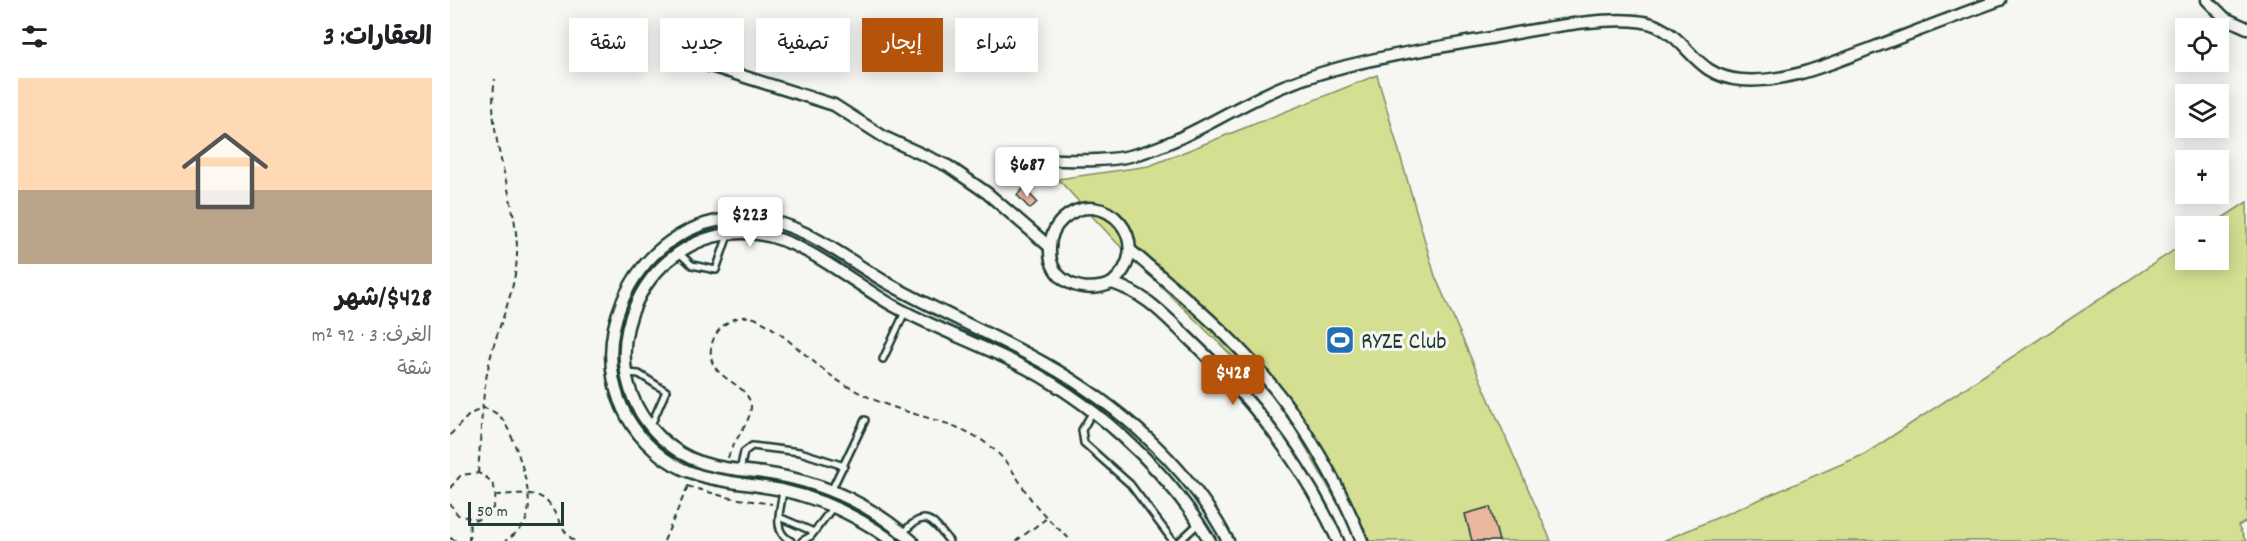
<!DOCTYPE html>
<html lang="ar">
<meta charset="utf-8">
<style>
:root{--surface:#fff;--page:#f2f2f2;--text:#202124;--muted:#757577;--line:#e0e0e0;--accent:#b45309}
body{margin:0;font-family:Dekko,"Playpen Sans Arabic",sans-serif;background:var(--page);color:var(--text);direction:rtl;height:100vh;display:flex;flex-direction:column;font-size:22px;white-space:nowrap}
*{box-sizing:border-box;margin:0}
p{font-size:20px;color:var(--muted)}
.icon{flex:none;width:33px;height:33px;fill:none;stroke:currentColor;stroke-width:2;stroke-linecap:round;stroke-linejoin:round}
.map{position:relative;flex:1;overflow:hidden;direction:ltr}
.panel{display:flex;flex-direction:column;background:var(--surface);width:450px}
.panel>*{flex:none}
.hud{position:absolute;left:18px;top:18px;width:570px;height:54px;direction:rtl;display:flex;gap:12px}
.controls{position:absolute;left:1725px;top:18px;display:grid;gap:12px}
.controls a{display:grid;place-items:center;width:54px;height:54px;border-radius:0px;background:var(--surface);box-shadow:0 3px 15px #0003;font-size:30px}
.scale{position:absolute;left:18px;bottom:15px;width:96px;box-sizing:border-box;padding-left:6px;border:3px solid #1f3d34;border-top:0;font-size:16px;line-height:21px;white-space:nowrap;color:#1f3d34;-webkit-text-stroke:4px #f6f6f2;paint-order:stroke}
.price{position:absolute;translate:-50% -51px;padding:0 14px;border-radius:6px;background:#fff;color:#222;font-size:20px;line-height:39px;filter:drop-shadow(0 2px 3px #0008)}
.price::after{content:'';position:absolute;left:50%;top:36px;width:18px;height:14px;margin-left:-9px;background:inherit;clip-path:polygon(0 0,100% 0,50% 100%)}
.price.selected{background:var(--accent);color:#fff}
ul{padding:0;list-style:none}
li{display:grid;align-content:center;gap:12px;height:318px;padding:0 18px}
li+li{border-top:2px solid var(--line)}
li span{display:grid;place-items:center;height:186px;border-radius:0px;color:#555}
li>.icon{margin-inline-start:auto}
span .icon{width:108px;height:108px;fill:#fffc;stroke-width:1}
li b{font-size:26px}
h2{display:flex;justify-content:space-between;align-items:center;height:72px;padding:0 18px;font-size:26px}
.tag{padding:0 21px;border-radius:0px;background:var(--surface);box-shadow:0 3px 15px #0003;font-size:21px;line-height:54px}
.tag.selected{background:var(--accent);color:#fff}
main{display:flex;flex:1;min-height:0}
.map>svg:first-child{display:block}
</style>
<main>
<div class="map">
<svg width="1797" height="541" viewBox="0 0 1797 541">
<rect width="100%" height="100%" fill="#f6f6f2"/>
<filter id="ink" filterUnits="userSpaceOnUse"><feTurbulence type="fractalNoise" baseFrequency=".0167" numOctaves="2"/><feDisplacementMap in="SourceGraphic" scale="12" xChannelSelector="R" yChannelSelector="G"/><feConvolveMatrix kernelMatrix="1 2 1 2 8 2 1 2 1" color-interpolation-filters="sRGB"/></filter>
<g filter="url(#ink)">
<!-- green -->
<g fill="#d4df92" stroke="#7a8e63" stroke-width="1.5">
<path d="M927,75L985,276L1101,541H909L831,404L666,242L608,179L699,166Z"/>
<path d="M1797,202V521L1788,526L1796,541H1213L1415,454L1735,243L1736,260H1768V226H1760Z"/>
</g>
<!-- building -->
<g fill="#ebb79e" stroke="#1f3d34" stroke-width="1.5">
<path d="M574,188L587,202L580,209L567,195Z"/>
<path d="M1040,507L1049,541H1022L1015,514Z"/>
</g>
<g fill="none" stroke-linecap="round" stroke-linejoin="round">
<!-- service casing -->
<g stroke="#1f3d34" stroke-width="10">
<g id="service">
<path d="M229,253L242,265L266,270L278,235"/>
<path d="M433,359L455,312"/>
<path d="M177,373L189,374L216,391L201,425"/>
<path d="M642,413L632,430L634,443L680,484L723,541"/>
<path d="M290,471L294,452L302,446L350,452L394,466"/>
<path d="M333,491C331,508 321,532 341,541"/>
<path d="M381,491L415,420"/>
<path d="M329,517L364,532"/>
<path d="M453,533C475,508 482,520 499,541"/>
<path d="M352,541L361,536L383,507"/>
<path d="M730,541L748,524"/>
</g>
</g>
<!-- minor casing -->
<g stroke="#1f3d34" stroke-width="15">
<g id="minor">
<path d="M1757,0L1775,18L1797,28"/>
<path d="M251,63L384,105L434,137L498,166L537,193L600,247"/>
<path d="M582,160C614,159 649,163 680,156C734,143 782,107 834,86C894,62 961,52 1024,41C1065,34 1172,9 1207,26C1241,42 1245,76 1291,80C1336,84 1384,62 1425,47C1467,31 1508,15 1550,0"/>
<path d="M680,250C734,296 792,344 834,401C866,444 892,492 912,541"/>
<path d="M662,283C708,244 654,183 613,219C605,226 600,237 600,248C598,282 634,296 662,283C695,294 711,312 735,335C798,394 853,463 888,541"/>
<path d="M442,541C408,516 372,499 331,490C285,480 241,484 204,450C113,369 178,214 299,218C353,220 396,260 441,285C491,313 544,335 594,363C667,404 739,466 778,541"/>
<path d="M462,541C424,507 377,484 326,475C282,467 246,472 210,437C130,359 196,221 308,234C354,240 402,282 442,305C480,326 521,341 560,360C639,398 715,466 760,541"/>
</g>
</g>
<!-- path -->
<g stroke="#1f3d34" stroke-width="2" stroke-dasharray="6 4.5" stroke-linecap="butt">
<path d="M0,435L20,414L34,408C41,410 48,413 53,420C65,438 83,493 78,513C76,526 65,535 55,541"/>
<path d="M278,458C283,439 302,423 301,404C294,379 257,380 261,348C264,329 281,315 300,317C320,319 369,370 392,383C409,393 427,402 446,408C480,420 514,424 542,448C558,461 567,478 578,495C590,512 606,527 622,541"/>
<path d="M28,473C31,437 31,399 39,364C47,326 66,294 67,254C68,195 35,139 45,79"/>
<path d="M237,486L276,497L322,504"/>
<path d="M0,488L11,475L28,473C44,479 49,492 43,508L27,520L8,515L0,504"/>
<path d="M46,495C59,495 74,492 85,495C106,499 107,530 125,541"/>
<path d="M0,538L7,541"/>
<path d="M19,541L20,520"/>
<path d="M214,541L238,486"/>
<path d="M566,541L597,518"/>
</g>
<!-- service -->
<use href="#service" stroke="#f6f6f2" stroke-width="5"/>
<!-- minor -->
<use href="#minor" stroke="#f6f6f2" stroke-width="10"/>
</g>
</g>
<!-- icons -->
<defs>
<g id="stadium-square" transform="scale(1.5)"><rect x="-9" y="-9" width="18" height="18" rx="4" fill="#1f6fb2" stroke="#f6f6f2"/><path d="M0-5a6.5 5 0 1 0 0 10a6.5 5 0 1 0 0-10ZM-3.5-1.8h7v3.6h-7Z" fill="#fff"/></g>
</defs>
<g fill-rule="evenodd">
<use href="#stadium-square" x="890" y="340"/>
</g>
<g text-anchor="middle" stroke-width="6" stroke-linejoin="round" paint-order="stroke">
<!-- poi labels -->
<g font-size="24" fill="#1f3d34" stroke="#f6f6f2" text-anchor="start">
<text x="911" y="348">RYZE Club</text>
</g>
</g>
</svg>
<div class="controls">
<a><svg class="icon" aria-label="locate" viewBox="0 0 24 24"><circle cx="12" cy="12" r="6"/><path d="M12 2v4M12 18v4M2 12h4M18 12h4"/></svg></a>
<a><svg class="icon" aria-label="layers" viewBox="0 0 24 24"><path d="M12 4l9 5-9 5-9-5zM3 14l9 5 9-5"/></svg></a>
<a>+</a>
<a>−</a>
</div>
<div class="scale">50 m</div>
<b class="price" style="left:577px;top:198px">$687</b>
<b class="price" style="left:300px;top:248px">$223</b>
<b class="price selected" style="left:783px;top:406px">$428</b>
<div class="hud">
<a class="tag">شراء</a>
<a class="tag selected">إيجار</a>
<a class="tag">تصفية</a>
<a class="tag">جديد</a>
<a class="tag">شقة</a>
</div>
</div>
<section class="panel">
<h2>العقارات: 3<svg class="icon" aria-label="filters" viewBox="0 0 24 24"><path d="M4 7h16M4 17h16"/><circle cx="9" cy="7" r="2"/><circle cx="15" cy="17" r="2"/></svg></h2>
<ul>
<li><span style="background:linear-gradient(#ffd9b3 60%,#b9a48a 0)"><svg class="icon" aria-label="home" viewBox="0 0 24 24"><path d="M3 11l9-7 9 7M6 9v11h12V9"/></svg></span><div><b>$428/شهر</b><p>الغرف: 3 · 92 m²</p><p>شقة</p></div></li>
</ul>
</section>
</main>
